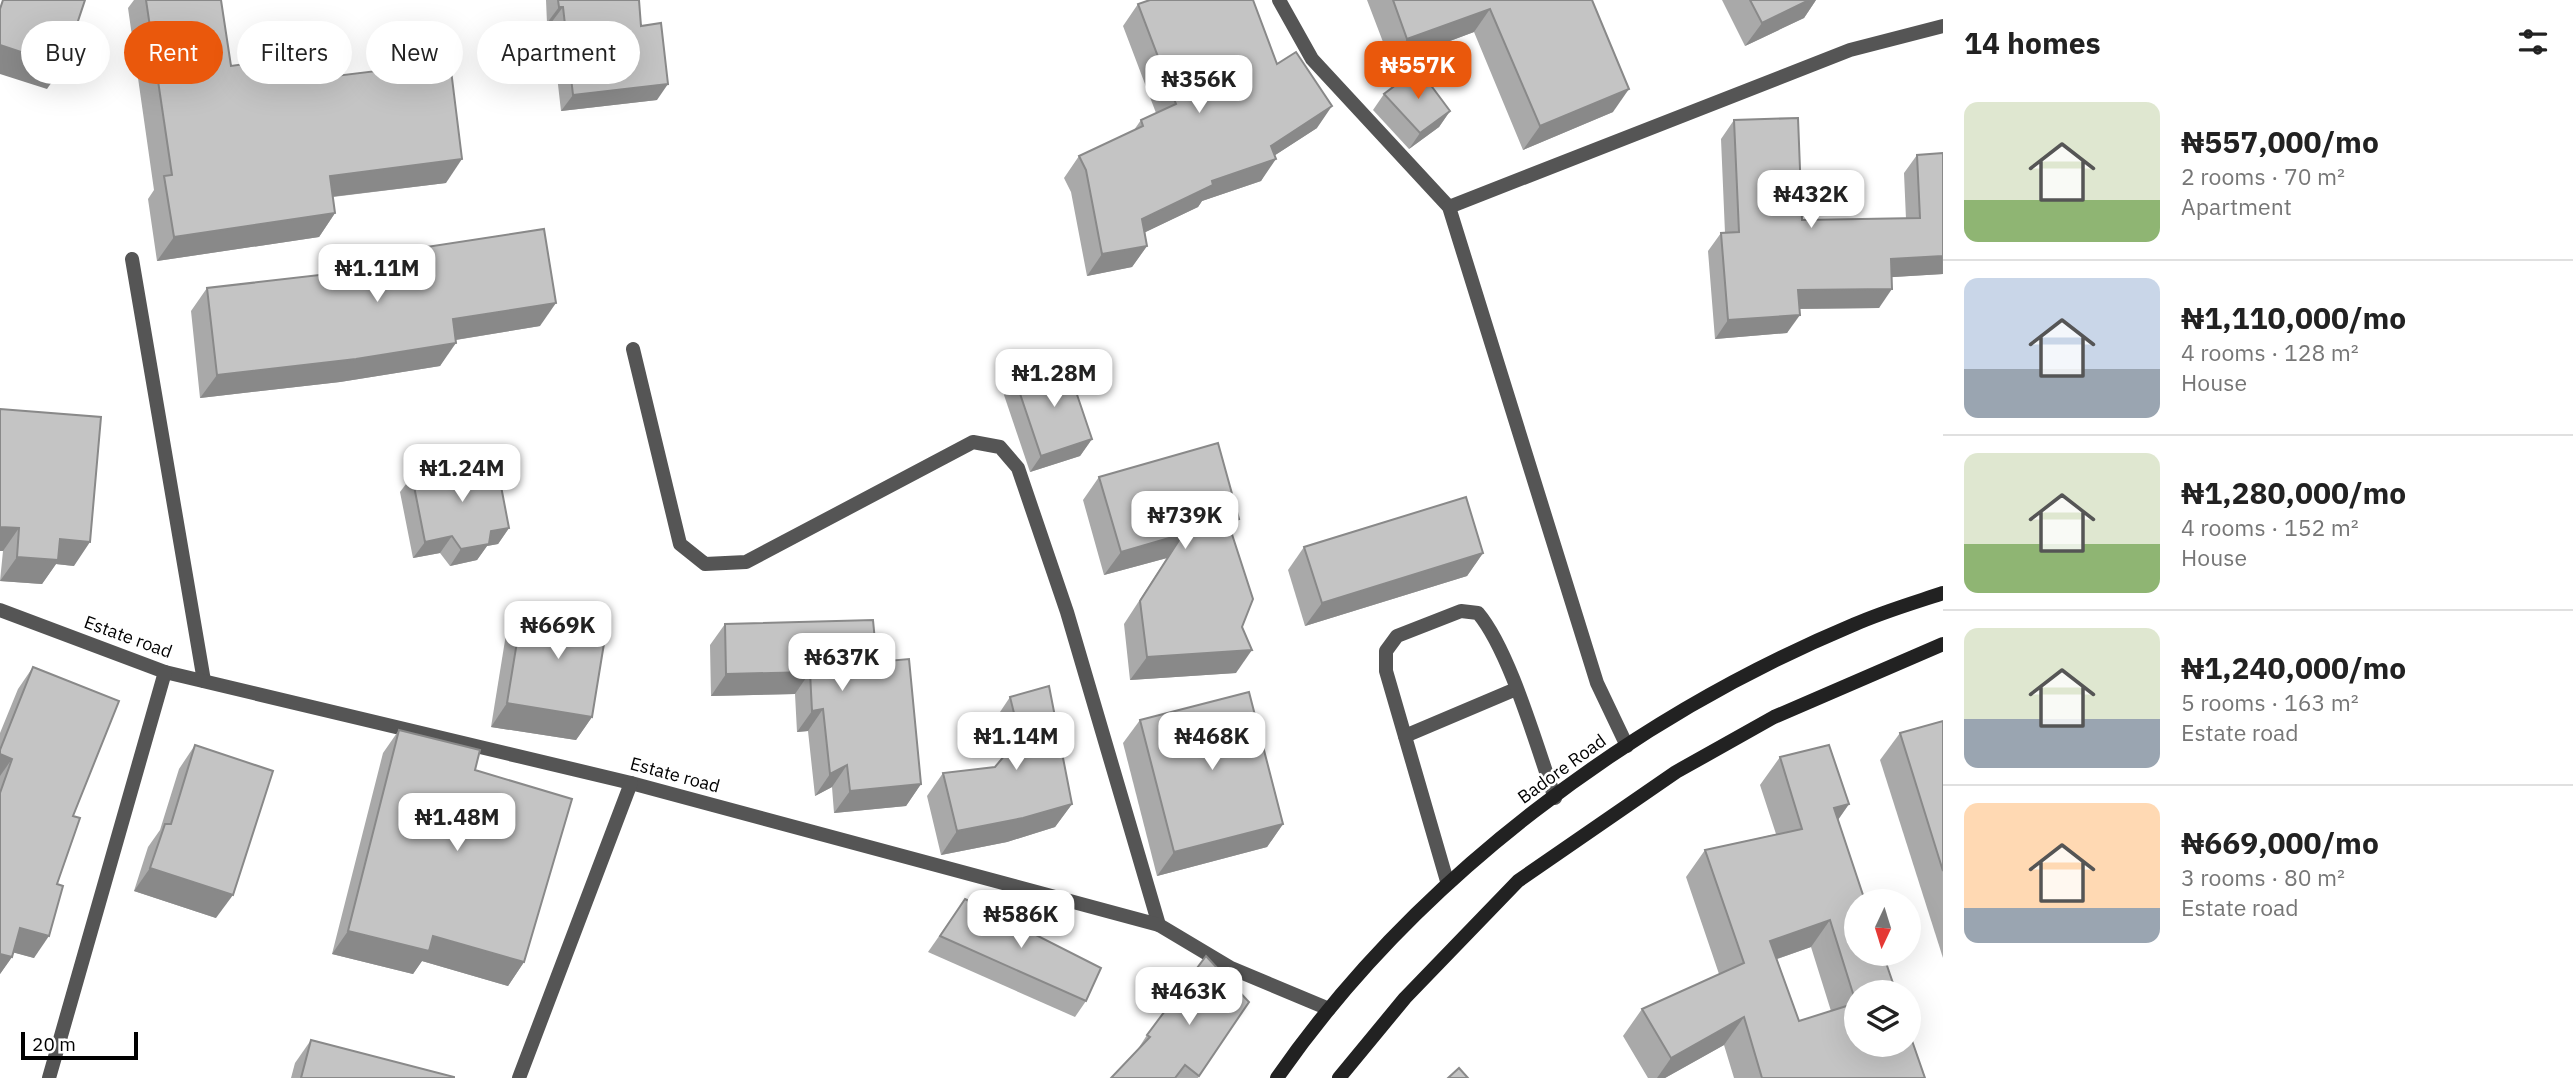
<!DOCTYPE html>
<meta charset="utf-8">
<style>
:root{--surface:#fff;--page:#f2f2f2;--text:#222;--muted:#767676;--line:#e0e0e0;--accent:#ea580c}
body{margin:0;font-family:"IBM Plex Sans",sans-serif;background:var(--page);color:var(--text);height:100vh;display:flex;flex-direction:column;font-size:26px;white-space:nowrap}
*{box-sizing:border-box;margin:0}
p{font-size:23px;color:var(--muted)}
.icon{flex:none;width:38px;height:38px;fill:none;stroke:currentColor;stroke-width:2;stroke-linecap:round;stroke-linejoin:round}
.map{position:relative;flex:1;overflow:hidden}
.drawer{display:flex;flex-direction:column;background:var(--surface);width:630px}
.drawer>*{flex:none}
.hud{position:absolute;left:21px;top:21px;width:665px;height:63px;display:flex;gap:14px}
.needle{width:46px;rotate:184deg}
.fabs{position:absolute;left:1844px;top:889px;display:grid;gap:14px}
.fabs a{display:grid;place-items:center;width:77px;height:77px;border-radius:50%;background:var(--surface);box-shadow:0 7px 28px #0002;font-size:35px}
.scale{position:absolute;left:21px;bottom:18px;width:117px;box-sizing:border-box;padding-left:7px;border:4px solid #000;border-top:0;font-size:19px;line-height:24px;white-space:nowrap;color:#000;-webkit-text-stroke:5px #fff;paint-order:stroke}
.price{position:absolute;translate:-50% -60px;padding:0 16px;border-radius:14px;background:#fff;color:#222;font-size:23px;line-height:46px;filter:drop-shadow(0 2px 4px #0008)}
.price::after{content:'';position:absolute;left:50%;top:42px;width:21px;height:16px;margin-left:-10px;background:inherit;clip-path:polygon(0 0,100% 0,50% 100%)}
.price.on{background:var(--accent);color:#fff}
ul{padding:0;list-style:none}
li{display:flex;align-items:center;gap:21px;height:175px;padding:0 21px}
li+li{border-top:2px solid var(--line)}
li span{display:grid;place-items:center;flex:none;width:196px;height:140px;border-radius:14px;color:#555}
li>.icon{margin-inline-start:auto}
span .icon{width:84px;height:84px;fill:#fffc;stroke-width:1}
li b{font-size:30px}
h2{display:flex;justify-content:space-between;align-items:center;height:84px;padding:0 21px;font-size:30px}
.chip{padding:0 24px;border-radius:32px;background:var(--surface);box-shadow:0 7px 28px #0002;font-size:24px;line-height:63px}
.chip.on{background:var(--accent);color:#fff}
main{display:flex;flex:1;min-height:0}
.map>svg:first-child{display:block}
</style>
<main>
<div class="map">
<svg width="1943" height="1078" viewBox="0 0 1943 1078">
<rect width="100%" height="100%" fill="#fff"/>
<g fill="none" stroke-linecap="round" stroke-linejoin="round">
<!-- lane -->
<g stroke="#555" stroke-width="14">
<path d="M1405,736L1516,689"/>
<path d="M1447,881L1386,671V651L1397,636L1461,611L1478,613C1510,651 1537,748 1555,798"/>
</g>
<!-- street -->
<g stroke="#555" stroke-width="14">
<path d="M1279,0L1312,59L1449,207L1597,683L1627,746"/>
<path d="M1449,207L1850,50L1943,26"/>
<path d="M132,259L204,681"/>
<path d="M633,349L680,544L705,564L746,562L973,442L1000,447L1018,468L1067,612L1159,925"/>
<path d="M0,610L165,672L631,783L1159,925L1231,968L1329,1009"/>
<path d="M49,1078L165,672"/>
<path d="M519,1078L631,783"/>
</g>
<!-- secondary -->
<g stroke="#222" stroke-width="14">
<path d="M1277,1078C1415,879 1631,718 1853,625C1882,612 1913,603 1943,593"/>
<path d="M1339,1078L1405,998L1518,881L1676,772L1774,717L1943,644"/>
</g>
</g>
<!-- wall -->
<g fill="#a9a9a9" fill-rule="evenodd">
<path d="M134,0H221L231,66L336,76L446,183L333,197L335,213L319,237L157,261L148,199L154,190L128,8Z"/>
<path d="M546,0H639L641,26L657,100L561,111L551,23H547Z"/>
<path d="M1367,0H1592L1613,112L1523,150L1474,32L1391,63Z"/>
<path d="M1722,0H1816L1804,18L1745,46Z"/>
<path d="M1138,4L1277,64L1317,128L1275,155L1261,181L1202,201L1198,207L1145,232L1147,246L1132,267L1087,276L1071,192L1064,178L1079,156L1134,130L1141,120L1156,113L1123,26Z"/>
<path d="M1384,94L1450,111L1439,127L1409,149L1373,110Z"/>
<path d="M1734,120L1802,220L1906,219L1904,173L1917,155L1943,153V274L1892,277L1879,308L1799,309L1787,333L1715,339L1708,251L1721,233H1725L1721,139Z"/>
<path d="M387,253L540,326L456,340L440,366L340,382L200,398L191,311L207,288L377,269Z"/>
<path d="M1015,379L1092,439L1080,456L1030,472L1004,395Z"/>
<path d="M0,409L74,566L56,564L42,584L0,581L3,551Z"/>
<path d="M412,476L509,528L498,544L487,546L477,560L450,566L440,553L413,558L400,492Z"/>
<path d="M1099,477L1239,519L1231,530L1242,627L1236,673L1130,680L1124,624L1167,558L1104,575L1083,500Z"/>
<path d="M1304,547L1483,553L1467,576L1305,626L1288,570Z"/>
<path d="M523,605L592,717L576,740L491,727L507,628Z"/>
<path d="M725,624L877,662L921,784L906,806L834,813L832,787L815,796L808,731L797,732L795,694L711,696L710,645Z"/>
<path d="M33,667L73,816L57,884L34,958L13,952L12,957L0,974V733L18,689Z"/>
<path d="M1010,697L1072,804L1055,827L1007,842L941,855L927,796L943,773L995,767L1003,758L994,721Z"/>
<path d="M1140,720L1283,824L1267,847L1157,876L1123,743Z"/>
<path d="M1943,721V958L1880,760L1900,733Z"/>
<path d="M399,730L475,770L524,962L508,986L422,961L413,974L332,954L383,753Z"/>
<path d="M195,745L216,918L134,891L148,847L160,830L179,769Z"/>
<path d="M1780,757L1849,804L1838,820L1925,1078H1734L1724,1045L1665,1078H1648L1623,1036L1642,1009L1719,974L1686,877L1705,850L1776,834L1760,785ZM1811,947L1831,1011L1799,1021L1777,959Z"/>
<path d="M965,899L1086,1001L1075,1017L928,952Z"/>
<path d="M1249,1002L1198,1078H1111L1136,1052L1147,1035Z"/>
<path d="M311,1040L454,1078H291L295,1063Z"/>
</g>
<!-- shaded-wall -->
<g fill="#898989">
<path d="M1809,0H1816L1804,18L1745,46L1762,23Z"/>
<path d="M559,7H563L551,23H547Z"/>
<path d="M1490,9L1474,32L1391,63L1407,39Z"/>
<path d="M0,45L63,66L47,89L0,74Z"/>
<path d="M668,84L657,100L561,111L573,95Z"/>
<path d="M1629,89L1613,112L1523,150L1540,126Z"/>
<path d="M1332,106L1317,128L1260,165L1276,159L1261,181L1202,201L1198,207L1127,241L1142,219L1212,181L1271,146Z"/>
<path d="M1450,111L1439,127L1409,149L1420,133Z"/>
<path d="M462,159L446,183L313,199L330,176Z"/>
<path d="M335,213L319,237L157,261L174,237Z"/>
<path d="M1147,246L1132,267L1087,276L1102,254Z"/>
<path d="M1943,256V274L1878,278L1891,259Z"/>
<path d="M1892,289L1879,308L1785,309L1798,290Z"/>
<path d="M556,303L540,326L436,343L453,319Z"/>
<path d="M1800,315L1787,333L1715,339L1728,320Z"/>
<path d="M456,343L440,366L340,382L200,398L217,375Z"/>
<path d="M1092,439L1080,456L1030,472L1041,456Z"/>
<path d="M1239,519L1223,542L1228,522Z"/>
<path d="M0,527L19,528L3,551H0Z"/>
<path d="M509,528L498,544L487,546L477,560L450,566L461,549L491,531Z"/>
<path d="M1183,534L1167,558L1104,575L1121,552Z"/>
<path d="M452,536L440,553L413,558L425,542Z"/>
<path d="M60,539L90,542L74,566L56,564L42,584L0,581L17,557Z"/>
<path d="M1483,553L1467,576L1305,626L1322,603Z"/>
<path d="M1252,650L1236,673L1130,680L1147,657Z"/>
<path d="M810,672L795,694L711,696L726,674Z"/>
<path d="M507,703L592,717L576,740L491,727Z"/>
<path d="M823,709L808,731L797,732L812,711Z"/>
<path d="M0,754L12,759L0,776Z"/>
<path d="M847,765L832,787L815,796L830,774Z"/>
<path d="M921,784L906,806L834,813L850,791Z"/>
<path d="M1072,804L1055,827L1007,842L941,855L957,831Z"/>
<path d="M1849,804L1830,831L1834,808Z"/>
<path d="M1283,824L1267,847L1157,876L1174,852Z"/>
<path d="M150,868L233,895L216,918L134,891Z"/>
<path d="M1830,920L1811,947L1751,968L1770,941Z"/>
<path d="M20,928L49,936L34,958L4,950Z"/>
<path d="M348,931L433,936L524,962L508,986L422,961L413,974L332,954Z"/>
<path d="M0,954L12,957L0,974Z"/>
<path d="M1744,1017L1724,1045L1665,1078H1657L1671,1058Z"/>
</g>
<!-- building -->
<g fill="#c4c4c4" stroke="#898989" stroke-width="2" fill-rule="evenodd">
<path d="M3,0H85L63,66L0,45V9Z"/>
<path d="M146,0H221L231,66L333,52L336,76L450,62L462,159L330,176L335,213L174,237L164,176L172,175Z"/>
<path d="M558,0H639L641,26L661,23L668,84L573,95L563,7H559Z"/>
<path d="M1150,0H1253L1277,64L1296,52L1332,106L1271,146L1276,159L1212,181L1213,185L1142,219L1147,246L1102,254L1086,170L1079,156L1143,126L1141,120L1176,104L1138,4Z"/>
<path d="M1393,0H1592L1629,89L1540,126L1490,9L1407,39Z"/>
<path d="M1750,0H1809L1762,23Z"/>
<path d="M1418,68L1450,111L1420,133L1384,94Z"/>
<path d="M1798,118L1802,220L1920,218L1917,155L1943,153V256L1891,259L1892,289L1798,290L1800,315L1728,320L1721,233L1739,232L1734,120Z"/>
<path d="M544,229L556,303L453,319L456,343L356,359L217,375L207,288L390,267L387,253Z"/>
<path d="M1066,362L1092,439L1041,456L1015,379Z"/>
<path d="M0,409L101,417L90,542L60,539L58,560L17,557L19,528L0,527Z"/>
<path d="M1218,443L1239,519L1228,522L1253,599L1242,627L1252,650L1147,657L1140,601L1183,534L1121,552L1099,477Z"/>
<path d="M496,460L509,528L491,531L489,544L461,549L452,536L425,542L412,476Z"/>
<path d="M1466,497L1483,553L1322,603L1304,547Z"/>
<path d="M523,605L608,619L592,717L507,703Z"/>
<path d="M873,620L877,662L909,659L921,784L850,791L847,765L830,774L823,709L812,711L810,672L726,674L725,624Z"/>
<path d="M33,667L119,701L73,816L80,818L57,884L63,886L49,936L20,928L12,957L0,954V793L12,759L0,754V750Z"/>
<path d="M1049,686L1072,804L1023,818L957,831L943,773L995,767L1020,737L1010,697Z"/>
<path d="M1249,692L1283,824L1174,852L1140,720Z"/>
<path d="M1943,721V871L1900,733Z"/>
<path d="M399,730L480,750L475,770L572,799L524,962L433,936L429,951L348,931Z"/>
<path d="M195,745L273,771L233,895L150,868L165,824H171Z"/>
<path d="M1829,745L1849,804L1834,808L1865,901H1857V954H1883L1896,992H1857V1045H1909V1032L1925,1078H1762L1744,1017L1671,1058L1642,1009L1744,963L1705,850L1802,829L1780,757ZM1830,920L1856,1003L1799,1021L1770,941Z"/>
<path d="M965,899L1101,968L1086,1001L940,936Z"/>
<path d="M1206,956L1249,1002L1199,1076L1185,1065L1175,1078H1111L1150,1037L1147,1035Z"/>
<path d="M311,1040L454,1077V1078H301Z"/>
<path d="M1459,1068L1468,1078H1448Z"/>
</g>
<g text-anchor="middle" stroke-width="5" stroke-linejoin="round" paint-order="stroke">
<!-- street labels -->
<g font-size="18" fill="#000" stroke="#fff">
<text transform="translate(128 637) rotate(20)" y="6">Estate road</text>
<text transform="translate(1562 769) rotate(-36)" y="6">Badore Road</text>
<text transform="translate(675 775) rotate(15)" y="6">Estate road</text>
</g>
</g>
</svg>
<div class="fabs">
<a><svg class="needle" viewBox="-14 -14 28 28"><path d="M0-13l5 13h-10z" fill="#e53935"/><path d="M0 13l5-13h-10z" fill="#767676"/></svg></a>
<a><svg class="icon" aria-label="layers" viewBox="0 0 24 24"><path d="M12 4l9 5-9 5-9-5zM3 14l9 5 9-5"/></svg></a>
</div>
<div class="scale">20 m</div>
<b class="price on" style="left:1418px;top:101px">₦557K</b>
<b class="price" style="left:1199px;top:115px">₦356K</b>
<b class="price" style="left:1811px;top:230px">₦432K</b>
<b class="price" style="left:377px;top:304px">₦1.11M</b>
<b class="price" style="left:1054px;top:409px">₦1.28M</b>
<b class="price" style="left:462px;top:504px">₦1.24M</b>
<b class="price" style="left:1185px;top:551px">₦739K</b>
<b class="price" style="left:558px;top:661px">₦669K</b>
<b class="price" style="left:842px;top:693px">₦637K</b>
<b class="price" style="left:1016px;top:772px">₦1.14M</b>
<b class="price" style="left:1212px;top:772px">₦468K</b>
<b class="price" style="left:457px;top:853px">₦1.48M</b>
<b class="price" style="left:1021px;top:950px">₦586K</b>
<b class="price" style="left:1189px;top:1027px">₦463K</b>
<div class="hud">
<a class="chip">Buy</a>
<a class="chip on">Rent</a>
<a class="chip">Filters</a>
<a class="chip">New</a>
<a class="chip">Apartment</a>
</div>
</div>
<section class="drawer">
<h2>14 homes<svg class="icon" aria-label="filters" viewBox="0 0 24 24"><path d="M4 7h16M4 17h16"/><circle cx="9" cy="7" r="2"/><circle cx="15" cy="17" r="2"/></svg></h2>
<ul>
<li><span style="background:linear-gradient(#dfe7d0 70%,#8fb573 0)"><svg class="icon" aria-label="home" viewBox="0 0 24 24"><path d="M3 11l9-7 9 7M6 9v11h12V9"/></svg></span><div><b>₦557,000/mo</b><p>2 rooms · 70 m²</p><p>Apartment</p></div></li>
<li><span style="background:linear-gradient(#c9d6e8 65%,#9aa5b1 0)"><svg class="icon" aria-label="home" viewBox="0 0 24 24"><path d="M3 11l9-7 9 7M6 9v11h12V9"/></svg></span><div><b>₦1,110,000/mo</b><p>4 rooms · 128 m²</p><p>House</p></div></li>
<li><span style="background:linear-gradient(#dfe7d0 65%,#8fb573 0)"><svg class="icon" aria-label="home" viewBox="0 0 24 24"><path d="M3 11l9-7 9 7M6 9v11h12V9"/></svg></span><div><b>₦1,280,000/mo</b><p>4 rooms · 152 m²</p><p>House</p></div></li>
<li><span style="background:linear-gradient(#dfe7d0 65%,#9aa5b1 0)"><svg class="icon" aria-label="home" viewBox="0 0 24 24"><path d="M3 11l9-7 9 7M6 9v11h12V9"/></svg></span><div><b>₦1,240,000/mo</b><p>5 rooms · 163 m²</p><p>Estate road</p></div></li>
<li><span style="background:linear-gradient(#ffd9b3 75%,#9aa5b1 0)"><svg class="icon" aria-label="home" viewBox="0 0 24 24"><path d="M3 11l9-7 9 7M6 9v11h12V9"/></svg></span><div><b>₦669,000/mo</b><p>3 rooms · 80 m²</p><p>Estate road</p></div></li>
</ul>
</section>
</main>
